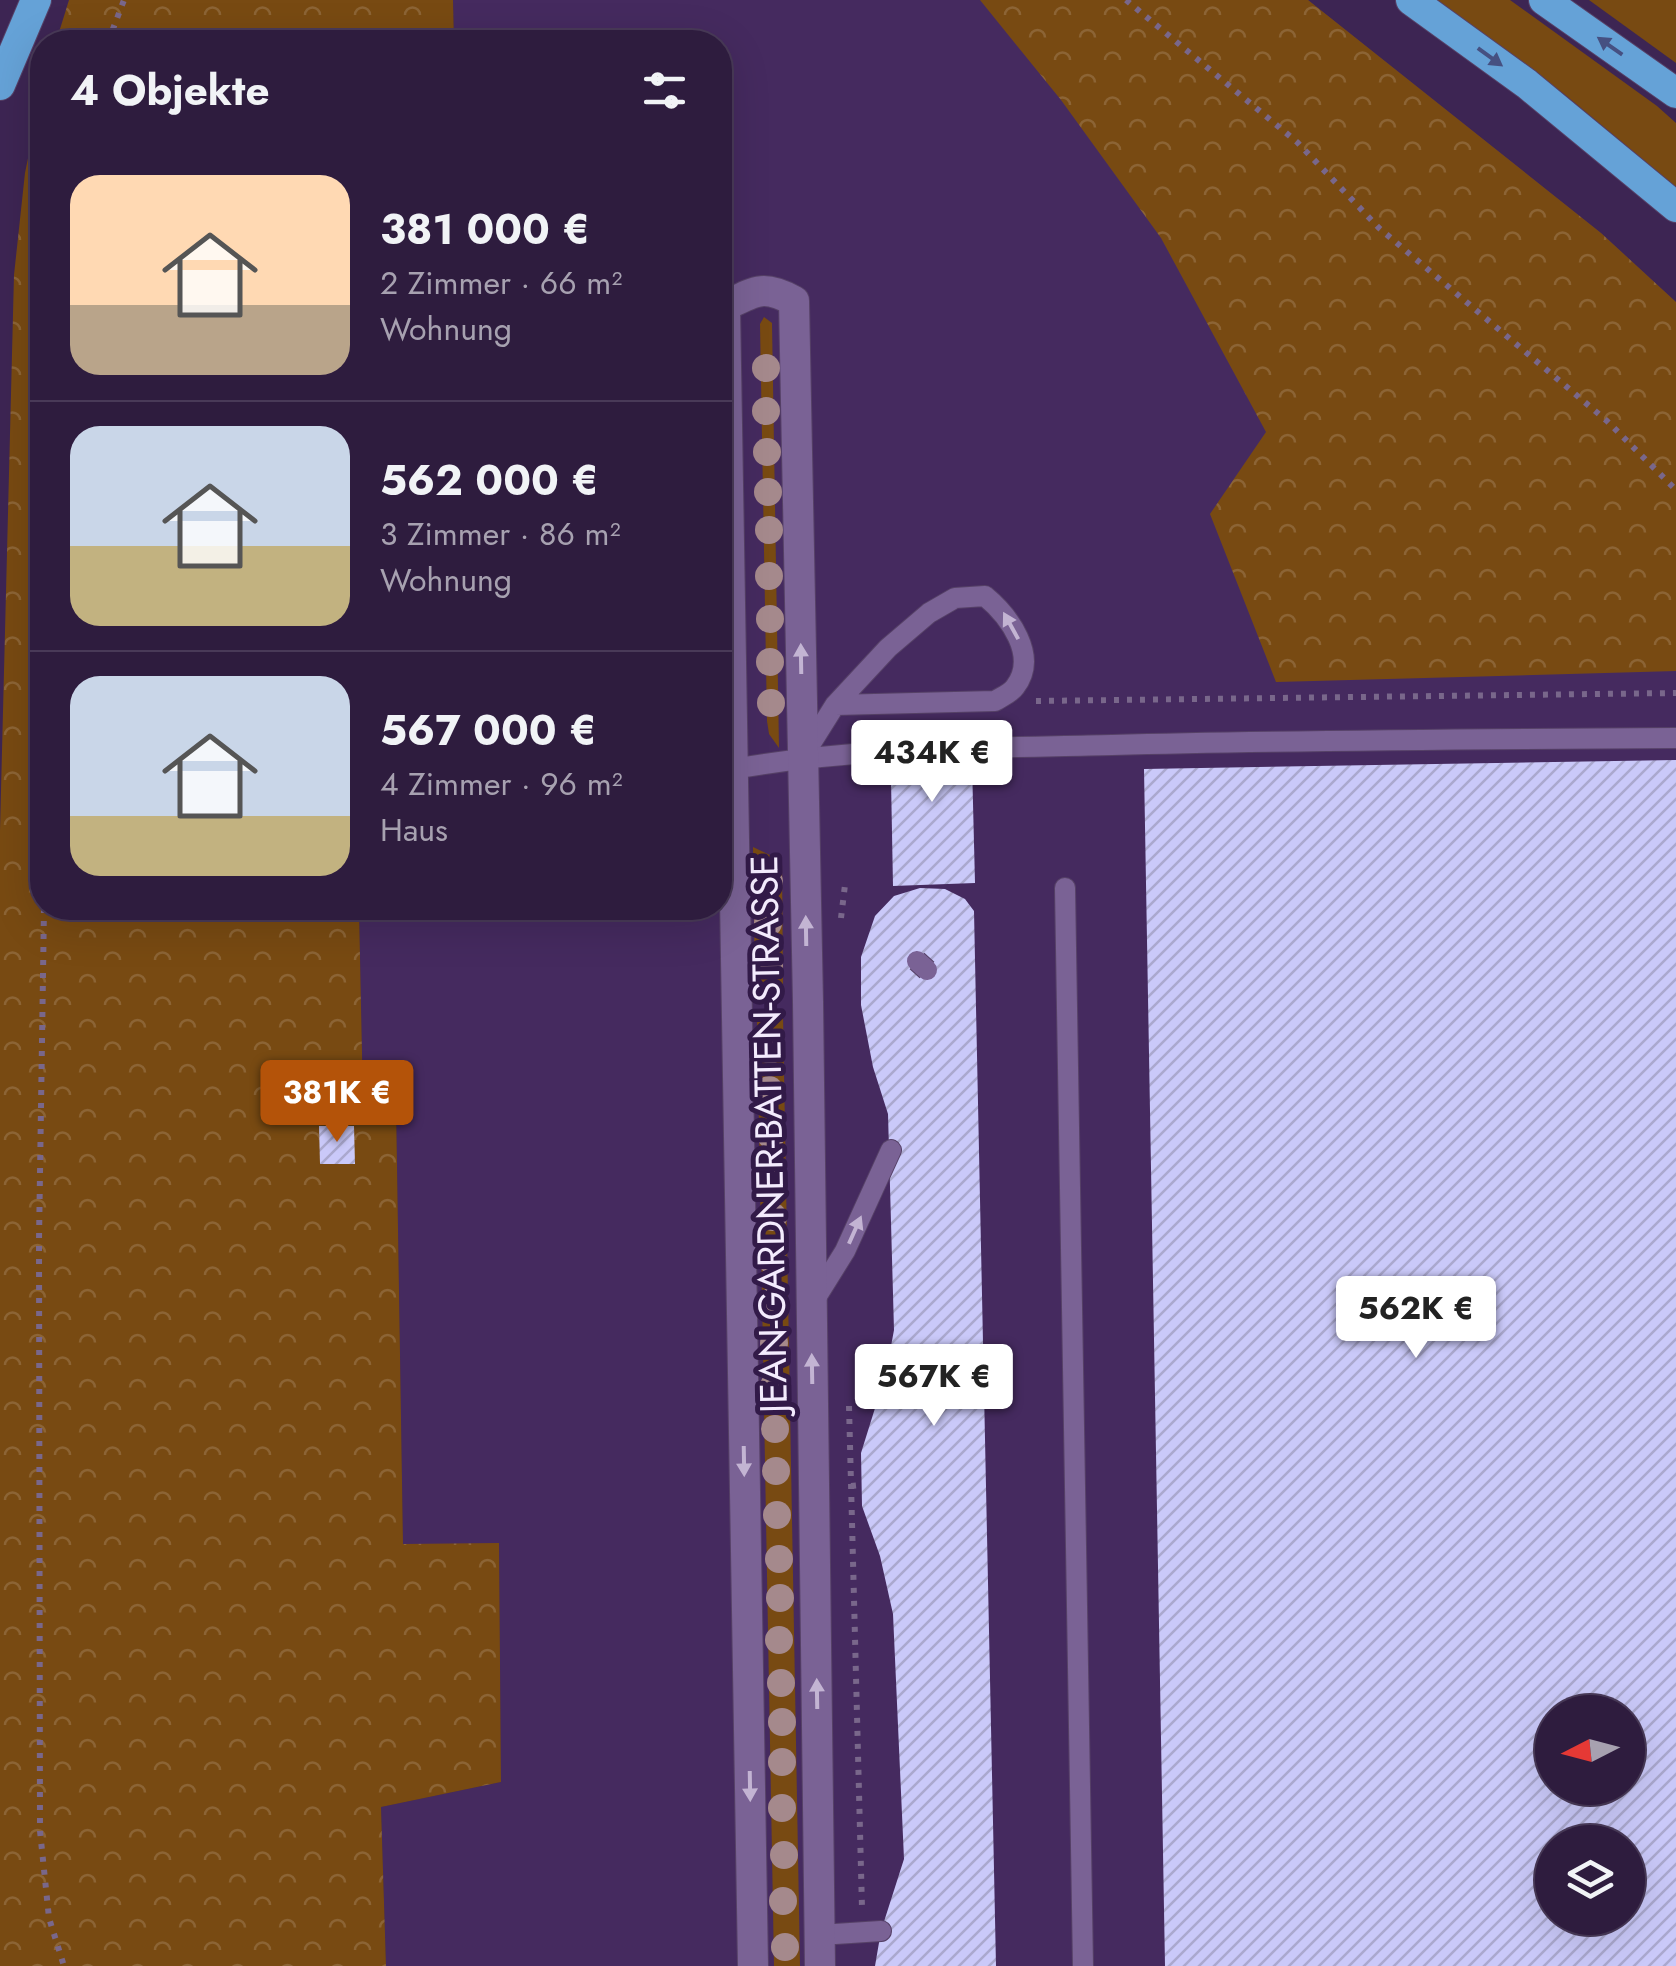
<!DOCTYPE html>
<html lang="de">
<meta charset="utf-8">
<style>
:root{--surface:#2e1c3e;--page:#3a2949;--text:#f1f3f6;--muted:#a7a1b0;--line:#493a58;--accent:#b45309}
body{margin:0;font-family:Jost,sans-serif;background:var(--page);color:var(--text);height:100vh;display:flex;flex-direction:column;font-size:38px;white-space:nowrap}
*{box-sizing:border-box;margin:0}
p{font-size:32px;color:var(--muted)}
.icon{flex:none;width:55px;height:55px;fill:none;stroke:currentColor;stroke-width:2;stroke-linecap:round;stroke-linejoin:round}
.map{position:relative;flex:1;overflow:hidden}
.side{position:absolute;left:30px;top:30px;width:702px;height:890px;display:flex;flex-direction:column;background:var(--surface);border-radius:40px;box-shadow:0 10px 40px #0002,0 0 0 2px var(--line)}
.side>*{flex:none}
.needle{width:65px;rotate:264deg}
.tools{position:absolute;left:1535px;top:1695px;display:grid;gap:20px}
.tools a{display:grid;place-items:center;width:110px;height:110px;border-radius:50%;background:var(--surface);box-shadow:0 10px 40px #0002,0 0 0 2px var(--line);font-size:50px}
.price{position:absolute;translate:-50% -85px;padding:0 22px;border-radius:10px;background:#fff;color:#222;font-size:32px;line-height:65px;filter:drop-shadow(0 2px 5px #0008)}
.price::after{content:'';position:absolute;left:50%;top:60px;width:30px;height:22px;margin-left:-15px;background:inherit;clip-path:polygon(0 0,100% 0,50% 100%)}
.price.on{background:var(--accent);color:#fff}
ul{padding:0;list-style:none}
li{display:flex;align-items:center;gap:30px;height:250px;padding:0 40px}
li+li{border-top:2px solid var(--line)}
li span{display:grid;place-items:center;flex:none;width:280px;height:200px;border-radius:30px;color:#555}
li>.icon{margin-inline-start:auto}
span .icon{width:120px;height:120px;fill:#fffc;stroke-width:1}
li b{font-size:42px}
h2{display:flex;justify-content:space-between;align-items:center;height:120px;padding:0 40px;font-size:42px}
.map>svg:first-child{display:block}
</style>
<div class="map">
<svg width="1676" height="1966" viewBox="0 0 1676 1966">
<defs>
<pattern id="forest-crowns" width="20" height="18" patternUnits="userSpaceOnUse" patternTransform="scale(2.5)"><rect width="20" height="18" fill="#784a12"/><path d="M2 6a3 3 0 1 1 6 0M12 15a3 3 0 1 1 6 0" fill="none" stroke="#8c6435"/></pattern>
<pattern id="building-hatch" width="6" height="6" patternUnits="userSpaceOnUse" patternTransform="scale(2.5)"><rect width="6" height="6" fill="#cac9f9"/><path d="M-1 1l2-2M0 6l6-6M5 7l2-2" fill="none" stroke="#aaa8ce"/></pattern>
</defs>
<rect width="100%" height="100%" fill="#3d2553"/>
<!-- built -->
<path fill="#452a5f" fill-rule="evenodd" d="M453,0H1308L1601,233L1676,302V1966H386L381,1807L501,1782L499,1544H403L396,1103L363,1102L359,908H720V42H454ZM1552,1712H1628V1788H1552ZM1552,1842H1628V1918H1552Z"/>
<!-- green -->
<g fill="#784a12">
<path d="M1436,0H1510L1657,106L1676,123V187L1564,94Z"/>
<path d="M1589,0H1676V63Z"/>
<path d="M764,317L772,323L779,748L769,734L767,721L760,324Z"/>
<path d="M753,847L782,861L783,990H755Z"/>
<path d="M783,1016L800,1966H774L757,1017Z"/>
</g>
<!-- forest -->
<g fill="url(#forest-crowns)">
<path d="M69,0H453L454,42H56Z"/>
<path d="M980,0H1308L1601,233L1676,302V671L1276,682L1210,514L1266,432L1161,238L1061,100Z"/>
<path d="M42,90V908H359L363,1101L396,1102L403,1544L499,1543L501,1782L381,1807L386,1966H0V831L14,275L25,173Z"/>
</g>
<!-- building -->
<g fill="url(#building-hatch)" fill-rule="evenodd">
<path d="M971,724L975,883L893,886L890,726Z"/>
<path d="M1676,760V1966H1165L1144,769ZM1552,1712H1628V1788H1552ZM1552,1842H1628V1918H1552Z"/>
<path d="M920,888L945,889L965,899L974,911L996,1966H875L881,1931L904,1859L893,1614L880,1556L862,1506L861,1453L886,1373L894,1330L888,1114L873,1067L861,1005V957L875,916L894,896Z"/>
<path d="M319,1126H354L355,1164H320Z"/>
</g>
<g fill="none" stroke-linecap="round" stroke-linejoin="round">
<!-- lane casing -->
<g stroke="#564167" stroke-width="22">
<g id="lane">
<path d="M803,756L835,705L888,648L929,613L955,598L985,596C1009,616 1039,656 1015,687C1011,693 1001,697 995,701L835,705"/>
<path d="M733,769C858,747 985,748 1112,745C1300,740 1488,739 1676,738"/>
<path d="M1065,888L1083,1966"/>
<path d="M812,1304L845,1251L891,1150"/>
<path d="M820,1935L881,1931"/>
</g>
</g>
<!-- street casing -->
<g stroke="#564167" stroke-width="32">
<path id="street" d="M753,1966L725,306C755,291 763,284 794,301L808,1002L820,1966"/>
</g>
<!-- highway casing -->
<g stroke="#564167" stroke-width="32">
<g id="highway">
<path d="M1411,0L1527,84L1676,207"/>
<path d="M1544,0L1676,93"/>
<path d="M0,85L36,0"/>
</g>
</g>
<!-- path -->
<g stroke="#79678b" stroke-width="6" stroke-dasharray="5 8" stroke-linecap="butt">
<path d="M1126,0L1297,142L1379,228L1607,421L1676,490"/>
<path d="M108,42L124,0"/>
<path d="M1036,701L1676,693"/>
<path d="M44,908L39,1240L40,1831L49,1918L64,1966"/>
<path d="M841,918L845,885"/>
<path d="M849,1406L862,1908"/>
<path d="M851,1486L861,1485"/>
</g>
<!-- lane -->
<use href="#lane" stroke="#7a6295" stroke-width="20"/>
<!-- street -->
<use href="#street" stroke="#7a6295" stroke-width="30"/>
<!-- highway -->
<use href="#highway" stroke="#65a2d7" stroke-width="30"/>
<!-- lane-bridge casing -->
<g stroke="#564167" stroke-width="22" stroke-linecap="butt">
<path id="lane-bridge" d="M917,961L927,970"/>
</g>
<!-- lane-bridge -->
<use href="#lane-bridge" stroke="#7a6295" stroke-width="20"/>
</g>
<!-- trees -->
<g fill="#a5898c">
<circle cx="766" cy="368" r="14"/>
<circle cx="766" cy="411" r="14"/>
<circle cx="767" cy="452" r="14"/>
<circle cx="768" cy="492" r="14"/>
<circle cx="769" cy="530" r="14"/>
<circle cx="769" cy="576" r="14"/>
<circle cx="770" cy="619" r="14"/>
<circle cx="770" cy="662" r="14"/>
<circle cx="771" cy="703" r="14"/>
<circle cx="769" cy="882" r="14"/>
<circle cx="768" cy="923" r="14"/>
<circle cx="769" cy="965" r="14"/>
<circle cx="770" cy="1050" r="14"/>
<circle cx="769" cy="1090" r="14"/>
<circle cx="771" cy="1135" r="14"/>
<circle cx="771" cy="1174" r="14"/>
<circle cx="773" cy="1217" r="14"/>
<circle cx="772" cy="1260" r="14"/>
<circle cx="773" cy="1301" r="14"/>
<circle cx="774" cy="1343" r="14"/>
<circle cx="774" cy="1386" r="14"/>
<circle cx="775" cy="1429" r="14"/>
<circle cx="776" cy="1471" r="14"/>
<circle cx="777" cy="1515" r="14"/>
<circle cx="779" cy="1559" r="14"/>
<circle cx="780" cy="1598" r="14"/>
<circle cx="779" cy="1640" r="14"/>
<circle cx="781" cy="1683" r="14"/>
<circle cx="782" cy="1722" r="14"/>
<circle cx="782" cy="1762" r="14"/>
<circle cx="782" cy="1808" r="14"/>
<circle cx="784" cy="1855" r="14"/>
<circle cx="783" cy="1901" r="14"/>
<circle cx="785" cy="1947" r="14"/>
</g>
<!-- one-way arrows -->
<defs><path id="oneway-solid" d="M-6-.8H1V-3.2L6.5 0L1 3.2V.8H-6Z" transform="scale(2.5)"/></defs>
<g fill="#465081">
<use href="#oneway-solid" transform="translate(1610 46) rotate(-145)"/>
<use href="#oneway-solid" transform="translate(1490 57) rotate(36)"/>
</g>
<g fill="#c3b4d3">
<use href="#oneway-solid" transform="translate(1011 626) rotate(-119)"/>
<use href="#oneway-solid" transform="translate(801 659) rotate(-91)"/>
<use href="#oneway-solid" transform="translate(806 931) rotate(-91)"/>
<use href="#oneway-solid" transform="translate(855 1230) rotate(-66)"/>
<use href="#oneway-solid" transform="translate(812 1369) rotate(-91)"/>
<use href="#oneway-solid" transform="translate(744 1461) rotate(89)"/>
<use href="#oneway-solid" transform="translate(817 1694) rotate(-91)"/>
<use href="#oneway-solid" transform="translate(750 1786) rotate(89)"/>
</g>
<g text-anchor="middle" stroke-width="10" stroke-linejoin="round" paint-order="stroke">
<!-- street labels -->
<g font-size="38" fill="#f3ebfd" stroke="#321a48">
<text transform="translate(769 1134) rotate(-91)" y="13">JEAN-GARDNER-BATTEN-STRASSE</text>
</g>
</g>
</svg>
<div class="tools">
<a><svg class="needle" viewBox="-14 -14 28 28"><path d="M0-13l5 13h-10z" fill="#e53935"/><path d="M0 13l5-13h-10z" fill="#a7a1b0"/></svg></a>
<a><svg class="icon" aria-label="layers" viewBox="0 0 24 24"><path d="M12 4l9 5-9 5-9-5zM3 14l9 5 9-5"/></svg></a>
</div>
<b class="price" style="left:932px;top:805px">434K €</b>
<b class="price on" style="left:337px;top:1145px">381K €</b>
<b class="price" style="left:1416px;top:1361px">562K €</b>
<b class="price" style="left:934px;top:1429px">567K €</b>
<section class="side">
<h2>4 Objekte<svg class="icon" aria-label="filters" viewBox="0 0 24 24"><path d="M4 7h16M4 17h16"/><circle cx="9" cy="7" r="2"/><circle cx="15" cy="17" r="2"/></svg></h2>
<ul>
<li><span style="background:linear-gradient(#ffd9b3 65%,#b9a48a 0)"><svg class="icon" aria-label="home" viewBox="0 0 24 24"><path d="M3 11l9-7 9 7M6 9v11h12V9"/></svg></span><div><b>381 000 €</b><p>2 Zimmer · 66 m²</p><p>Wohnung</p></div></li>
<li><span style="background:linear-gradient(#c9d6e8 60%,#c2b280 0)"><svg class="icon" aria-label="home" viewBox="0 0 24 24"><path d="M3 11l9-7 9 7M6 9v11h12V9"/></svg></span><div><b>562 000 €</b><p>3 Zimmer · 86 m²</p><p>Wohnung</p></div></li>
<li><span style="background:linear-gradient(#c9d6e8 70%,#c2b280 0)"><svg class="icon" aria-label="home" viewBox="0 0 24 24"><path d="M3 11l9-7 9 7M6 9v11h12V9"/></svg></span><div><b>567 000 €</b><p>4 Zimmer · 96 m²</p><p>Haus</p></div></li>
</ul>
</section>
</div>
